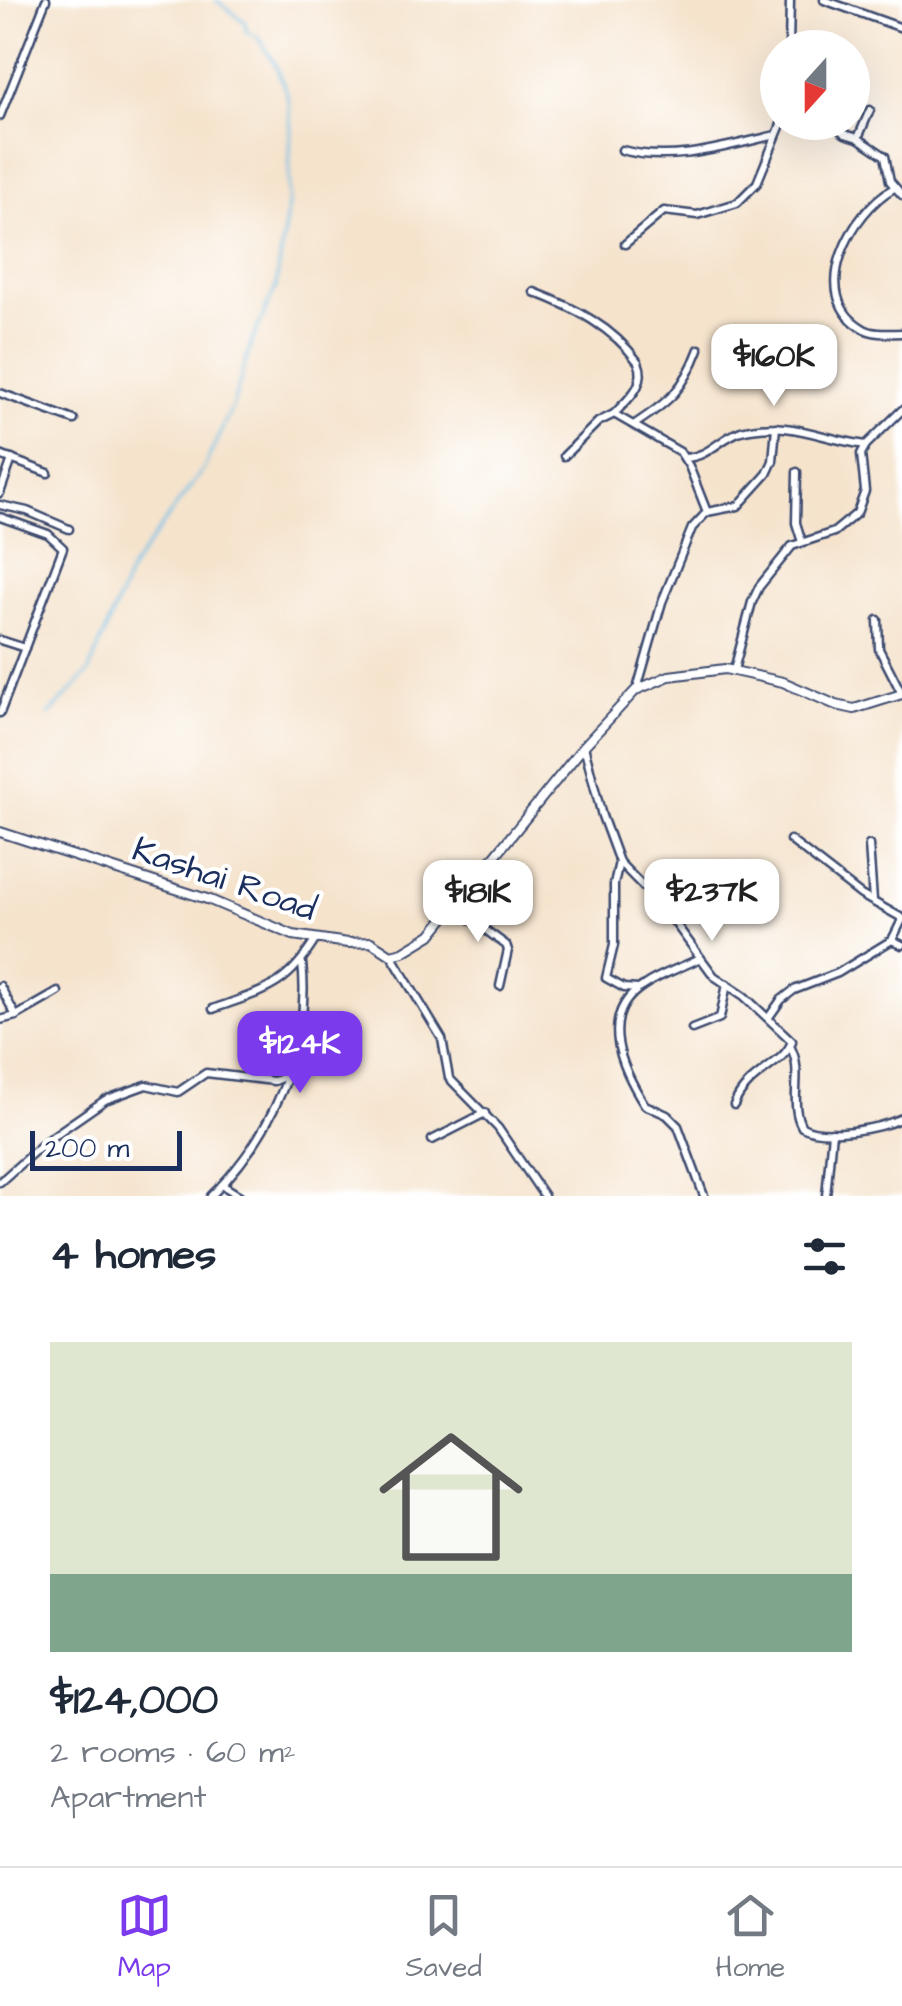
<!DOCTYPE html>
<meta charset="utf-8">
<style>
:root{--surface:#fff;--page:#f2f2f3;--text:#1f2937;--muted:#747a83;--line:#e0e1e3;--accent:#7c3aed}
body{margin:0;font-family:"Architects Daughter",sans-serif;background:var(--page);color:var(--text);height:100vh;display:flex;flex-direction:column;font-size:38px;white-space:nowrap}
*{box-sizing:border-box;margin:0}
p{font-size:32px;color:var(--muted)}
.icon{flex:none;width:55px;height:55px;fill:none;stroke:currentColor;stroke-width:2;stroke-linecap:round;stroke-linejoin:round}
.map{position:relative;height:1196px;overflow:hidden}
.drawer{display:flex;flex-direction:column;background:var(--surface);flex:1}
.drawer>*{flex:none}
.needle{width:65px;rotate:201deg}
.buttons{position:absolute;left:760px;top:30px;display:grid;gap:20px}
.buttons a{display:grid;place-items:center;width:110px;height:110px;border-radius:50%;background:var(--surface);box-shadow:0 10px 40px #0002;font-size:50px}
.scale{position:absolute;left:30px;bottom:25px;width:152px;box-sizing:border-box;padding-left:10px;border:5px solid #1b2f5e;border-top:0;font-size:28px;line-height:35px;white-space:nowrap;color:#1b2f5e;-webkit-text-stroke:8px #fff;paint-order:stroke}
.price{position:absolute;translate:-50% -85px;padding:0 22px;border-radius:20px;background:#fff;color:#222;font-size:32px;line-height:65px;filter:drop-shadow(0 2px 5px #0008)}
.price::after{content:'';position:absolute;left:50%;top:60px;width:30px;height:22px;margin-left:-15px;background:inherit;clip-path:polygon(0 0,100% 0,50% 100%)}
.price.current{background:var(--accent);color:#fff}
ul{padding:0;list-style:none}
li{display:grid;align-content:center;gap:20px;height:530px;padding:0 50px}
li span{display:grid;place-items:center;height:310px;border-radius:0px;color:#555}
li>.icon{margin-inline-start:auto}
span .icon{width:180px;height:180px;fill:#fffc;stroke-width:1}
li b{font-size:42px}
h2{display:flex;justify-content:space-between;align-items:center;height:120px;padding:0 50px;font-size:42px}
.tab-bar{display:flex;justify-content:space-around;align-items:center;height:140px;border-top:2px solid var(--line);background:var(--surface);font-size:28px;color:var(--muted)}
.tab-bar a{display:grid;justify-items:center;gap:5px}
.tab-bar .current{color:var(--accent)}
.map>svg:first-child{display:block}
</style>
<div class="map">
<svg width="902" height="1196" viewBox="0 0 902 1196">
<rect width="100%" height="100%" fill="#fff"/>
<filter id="ink" filterUnits="userSpaceOnUse"><feTurbulence type="fractalNoise" baseFrequency=".01" numOctaves="2"/><feDisplacementMap in="SourceGraphic" scale="20" xChannelSelector="R" yChannelSelector="G"/><feConvolveMatrix kernelMatrix="1 2 1 2 8 2 1 2 1" color-interpolation-filters="sRGB"/></filter>
<filter id="wash" filterUnits="userSpaceOnUse"><feTurbulence type="fractalNoise" baseFrequency=".0048" numOctaves="4" result="noise"/><feDisplacementMap in="SourceGraphic" scale="40" xChannelSelector="R" yChannelSelector="G"/><feGaussianBlur stdDeviation="2.25" result="paint"/><feColorMatrix in="noise" values="0 0 0 0 0 0 0 0 0 0 0 0 0 0 0 0 0 1.4 0 .05"/><feComposite in="paint" operator="in"/></filter>
<g filter="url(#wash)">
<rect width="100%" height="100%" fill="#f5e3cc"/>
<g fill="none" stroke-linecap="round" stroke-linejoin="round">
<!-- stream -->
<path stroke="#6dbfe9" stroke-width="2.5" d="M49,715L88,673L132,567L204,468L233,405L251,343L276,287L288,204L291,128L287,93L274,62L259,38L246,31L245,22L216,0"/>
</g>
</g>
<g filter="url(#ink)">
<g fill="none" stroke-linecap="round" stroke-linejoin="round">
<!-- minor casing -->
<g stroke="#3c4a6e" stroke-width="11">
<g id="minor">
<path d="M824,0L902,28"/>
<path d="M789,48L790,0"/>
<path d="M870,110L858,138L885,156L890,181L902,195"/>
<path d="M0,116L46,0"/>
<path d="M830,122L845,134L858,138"/>
<path d="M622,150C673,164 726,146 776,135"/>
<path d="M894,188C852,211 805,296 864,329C875,335 890,333 902,333"/>
<path d="M625,244L664,211L697,215L737,203L757,183L782,122"/>
<path d="M534,292C573,307 613,327 638,362C648,384 628,399 614,414"/>
<path d="M0,393L74,420"/>
<path d="M635,424C670,401 684,389 699,349"/>
<path d="M0,455L48,473"/>
<path d="M564,456L598,422L614,414L680,452L689,466L707,512"/>
<path d="M685,458C709,457 720,438 741,431C788,419 821,439 866,445"/>
<path d="M797,472L796,523L802,542"/>
<path d="M0,493L12,459"/>
<path d="M0,505L27,511L69,529"/>
<path d="M0,517L48,534L63,548L0,713"/>
<path d="M878,620L879,649L902,694"/>
<path d="M0,640L25,648"/>
<path d="M734,670L752,602L759,587L792,546L834,532L857,513L865,491L861,454L866,445L902,410"/>
<path d="M637,689L662,602L692,528L707,512L738,506L767,474L773,461L776,427"/>
<path d="M584,746L602,816L619,862L664,908L714,976L744,996L792,1041C784,1066 747,1072 734,1105"/>
<path d="M790,840L861,895L902,918"/>
<path d="M869,845L873,901"/>
<path d="M619,862L614,884V945L606,978L624,988L638,989"/>
<path d="M453,906L506,945L508,950L500,986"/>
<path d="M892,940L902,945"/>
<path d="M391,955L442,1039L449,1078L498,1128L544,1196"/>
<path d="M700,958C681,968 660,974 643,986C597,1015 622,1069 645,1105L667,1115L678,1126L704,1196"/>
<path d="M0,986L16,1016"/>
<path d="M213,1009C265,990 286,988 316,939"/>
<path d="M769,1017L781,1000L794,990L838,973L892,940L902,920"/>
<path d="M0,1020L16,1016L58,992"/>
<path d="M692,1029L720,1018L727,984"/>
<path d="M791,1048C804,1073 788,1103 802,1127C824,1139 879,1129 902,1118"/>
<path d="M432,1140L485,1113"/>
<path d="M0,1182L46,1141L105,1100L146,1085L178,1092L206,1073L274,1081L289,1075"/>
<path d="M222,1185L240,1196"/>
<path d="M211,1196C271,1138 312,1047 302,963"/>
<path d="M826,1196L832,1132"/>
</g>
</g>
<!-- tertiary casing -->
<g stroke="#3c4a6e" stroke-width="12">
<path id="tertiary" d="M0,832L210,900L293,935L348,943L371,942L391,955L403,952L431,935L584,746L636,690L669,676L725,669L783,682L836,705L854,709L902,694"/>
</g>
<!-- minor -->
<use href="#minor" stroke="#fff" stroke-width="6"/>
<!-- tertiary -->
<use href="#tertiary" stroke="#fff" stroke-width="8"/>
</g>
</g>
<g text-anchor="middle" stroke-width="8" stroke-linejoin="round" paint-order="stroke">
<!-- street labels -->
<g font-size="35" fill="#1b2f5e" stroke="#fff">
<text transform="translate(225 878) rotate(19)" y="12">Kashai Road</text>
</g>
</g>
</svg>
<div class="buttons">
<a><svg class="needle" viewBox="-14 -14 28 28"><path d="M0-13l5 13h-10z" fill="#e53935"/><path d="M0 13l5-13h-10z" fill="#747a83"/></svg></a>
</div>
<div class="scale">200 m</div>
<b class="price" style="left:774px;top:409px">$160K</b>
<b class="price" style="left:712px;top:944px">$237K</b>
<b class="price" style="left:478px;top:945px">$181K</b>
<b class="price current" style="left:300px;top:1096px">$124K</b>
</div>
<section class="drawer">
<h2>4 homes<svg class="icon" aria-label="filters" viewBox="0 0 24 24"><path d="M4 7h16M4 17h16"/><circle cx="9" cy="7" r="2"/><circle cx="15" cy="17" r="2"/></svg></h2>
<ul>
<li><span style="background:linear-gradient(#dfe7d0 75%,#7fa58c 0)"><svg class="icon" aria-label="home" viewBox="0 0 24 24"><path d="M3 11l9-7 9 7M6 9v11h12V9"/></svg></span><div><b>$124,000</b><p>2 rooms · 60 m²</p><p>Apartment</p></div></li>
</ul>
</section>
<nav class="tab-bar">
<a class="current"><svg class="icon" aria-label="map" viewBox="0 0 24 24"><path d="M3 6l6-2 6 2 6-2v14l-6 2-6-2-6 2zM9 4v14M15 6v14"/></svg>Map</a>
<a><svg class="icon" aria-label="saved" viewBox="0 0 24 24"><path d="M7 4h10v16l-5-4-5 4z"/></svg>Saved</a>
<a><svg class="icon" aria-label="home" viewBox="0 0 24 24"><path d="M3 11l9-7 9 7M6 9v11h12V9"/></svg>Home</a>
</nav>
